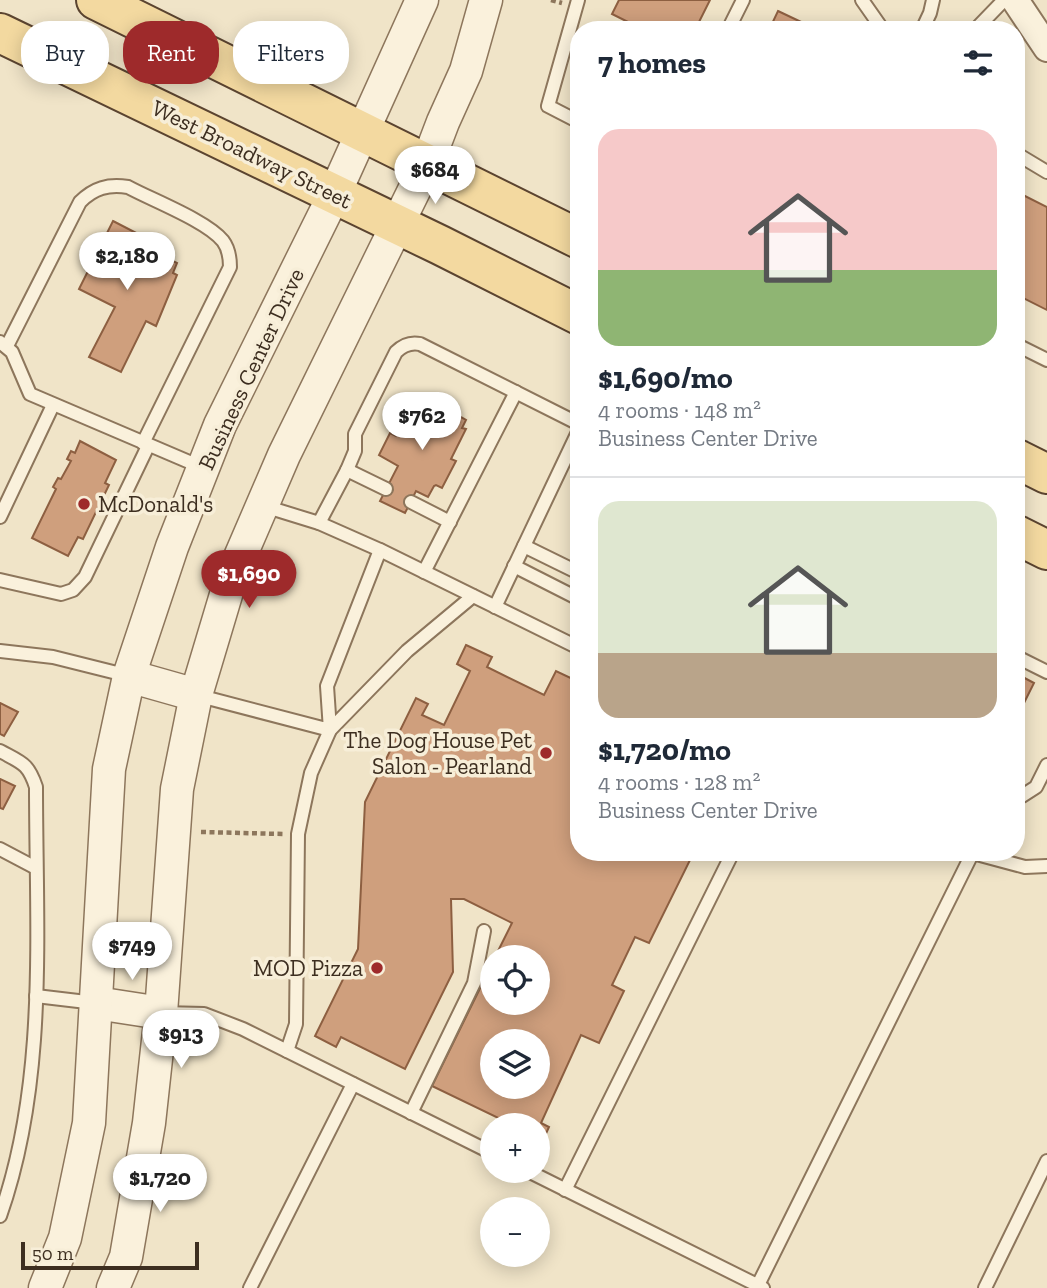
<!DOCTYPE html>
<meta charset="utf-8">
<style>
:root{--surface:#fff;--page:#f2f2f3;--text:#1f2937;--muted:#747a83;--line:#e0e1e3;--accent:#9e2a2b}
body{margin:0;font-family:"Zilla Slab",serif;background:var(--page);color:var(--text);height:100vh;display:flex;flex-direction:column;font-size:26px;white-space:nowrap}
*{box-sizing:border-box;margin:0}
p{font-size:23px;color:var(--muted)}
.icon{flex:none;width:38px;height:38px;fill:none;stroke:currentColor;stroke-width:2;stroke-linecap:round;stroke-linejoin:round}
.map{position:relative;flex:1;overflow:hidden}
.panel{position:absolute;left:570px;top:21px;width:455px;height:840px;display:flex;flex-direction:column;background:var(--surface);border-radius:28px;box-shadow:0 4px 18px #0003}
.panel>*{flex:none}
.top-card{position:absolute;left:21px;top:21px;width:444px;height:63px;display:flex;gap:14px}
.fabs{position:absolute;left:480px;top:945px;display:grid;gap:14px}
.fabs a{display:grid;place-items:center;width:70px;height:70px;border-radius:50%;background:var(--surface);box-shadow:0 4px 18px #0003;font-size:35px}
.scale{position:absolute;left:21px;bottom:18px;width:178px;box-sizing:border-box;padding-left:7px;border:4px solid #3d2e20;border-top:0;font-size:19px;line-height:24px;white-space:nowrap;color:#3d2e20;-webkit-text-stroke:5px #f7eed8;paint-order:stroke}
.price{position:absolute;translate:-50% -60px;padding:0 16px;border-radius:24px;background:#fff;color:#222;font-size:23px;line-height:46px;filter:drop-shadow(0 2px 4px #0008)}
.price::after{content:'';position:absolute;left:50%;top:42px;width:21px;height:16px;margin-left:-10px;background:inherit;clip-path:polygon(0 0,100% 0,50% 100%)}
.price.active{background:var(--accent);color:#fff}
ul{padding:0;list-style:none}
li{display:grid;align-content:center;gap:14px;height:371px;padding:0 28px}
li+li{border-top:2px solid var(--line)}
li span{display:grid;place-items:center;height:217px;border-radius:21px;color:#555}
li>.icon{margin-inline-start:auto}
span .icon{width:126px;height:126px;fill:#fffc;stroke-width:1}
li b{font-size:30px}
h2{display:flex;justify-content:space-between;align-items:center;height:84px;padding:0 28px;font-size:30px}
.chip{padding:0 24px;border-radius:28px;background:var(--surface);box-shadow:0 4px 18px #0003;font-size:24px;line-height:63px}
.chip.active{background:var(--accent);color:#fff}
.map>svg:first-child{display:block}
</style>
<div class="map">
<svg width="1047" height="1288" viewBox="0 0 1047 1288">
<rect width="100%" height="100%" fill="#f0e4c8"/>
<!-- building -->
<g fill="#cf9f7d" stroke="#8d5f41" stroke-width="2" fill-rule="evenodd">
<path d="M619,0H710L695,30H644L612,14Z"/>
<path d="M778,11L818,30H769Z"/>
<path d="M1017,192L1047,207V310L1017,295Z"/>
<path d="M113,221L144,237L140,245L177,263L173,273L177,275L156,326L146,321L121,372L89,357L115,307L79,289Z"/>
<path d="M417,395L455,411L454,413L466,420L462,428L466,429L451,459L456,461L442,488L436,485L434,486L428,497L416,491L405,513L380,501L398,466L379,455L390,433L396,436Z"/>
<path d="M80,441L116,460L105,483L109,485L83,539L78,537L68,556L32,538L56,489L53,487L58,478L61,479L71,461L67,459L71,451L75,453Z"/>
<path d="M466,645L492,657L487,667L544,695L556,671L579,682V852H689L693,854L649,943L635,937L612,985L624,991L599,1043L581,1035L541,1123L549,1127L540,1147L537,1146V1125H513L432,1086L492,964V1003H537V957H495L512,923L464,899H451L453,972L405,1069L341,1037L336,1047L315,1036L358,949L365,802L416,698L428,704L422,715L444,725L470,671L457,664ZM492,1041H537V1087H492Z"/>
<path d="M1017,674L1034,683L1017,717Z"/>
<path d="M0,703L18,712L4,736L0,734Z"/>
<path d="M0,779L15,786L3,809L0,808Z"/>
</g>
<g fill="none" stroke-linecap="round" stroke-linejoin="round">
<!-- service casing -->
<g stroke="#8d765c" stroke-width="16">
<g id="service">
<path d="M578,0L548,106L579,122"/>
<path d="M862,0L883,30"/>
<path d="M728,30L743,0"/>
<path d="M922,30L930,13L933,0"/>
<path d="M975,30L1004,0"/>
<path d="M1017,154L1047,172"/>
<path d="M0,342L12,352L30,394L201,467"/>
<path d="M1017,345L1047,360"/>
<path d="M7,346L80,202C94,188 108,184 128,187C152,200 207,221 223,241C229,249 230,258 230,267L143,443"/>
<path d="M347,470L386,489"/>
<path d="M411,502L450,522"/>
<path d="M264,506L319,523L380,550L579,648"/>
<path d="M0,517L53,405"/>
<path d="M319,523L347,470L355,451V434L396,352C403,345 410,342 420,344L579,424"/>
<path d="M524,546L579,573"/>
<path d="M514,566L579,599"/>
<path d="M424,572L516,392"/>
<path d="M0,580L61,594L73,590L85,577L148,446"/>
<path d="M495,607L579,430"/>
<path d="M0,651L53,657L129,676"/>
<path d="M1017,657L1047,672"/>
<path d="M196,695L330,730L327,686L380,550"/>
<path d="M0,751C22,763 28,763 36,787C36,929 48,1080 0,1216"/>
<path d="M1017,794L1022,796L1036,787L1047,765"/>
<path d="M0,849L36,868"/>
<path d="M969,852L1025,867L1047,866"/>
<path d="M36,996L95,1003"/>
<path d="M161,1013L204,1014L243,1029L492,1153"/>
<path d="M287,1051L296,1024L298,834L311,773L330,730L407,651L473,596"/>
<path d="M411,1113L474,983L484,931"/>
<path d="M528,1171L763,1288"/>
<path d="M565,1190L733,852"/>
<path d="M758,1285L972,854"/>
<path d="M250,1288L353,1084"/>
<path d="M985,1288L1047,1161"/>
</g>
</g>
<!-- minor casing -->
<g stroke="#8d765c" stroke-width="30">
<path id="minor" d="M1015,0L1047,48"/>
</g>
<!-- tertiary casing -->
<g stroke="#8d765c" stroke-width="35">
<g id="tertiary">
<path d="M129,676L196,695"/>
<path d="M96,1003L161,1013"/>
<path d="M45,1288L65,1238L89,1123L109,769L129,676L172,547L220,425L334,195L422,0"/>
<path d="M113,1288L126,1257L149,1123L161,1013L177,789L196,695L231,578L284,455L427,164L443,122L466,71L486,0"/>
</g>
</g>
<!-- primary casing -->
<g stroke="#5b4430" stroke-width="42">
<g id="primary">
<path d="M96,0L579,239"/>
<path d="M0,33L440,245L579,315"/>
<path d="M1017,459L1047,474"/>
<path d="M1017,535L1047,550"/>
</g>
</g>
<!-- path -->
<g stroke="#8d765c" stroke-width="4.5" stroke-dasharray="5 3.5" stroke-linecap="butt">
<path d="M551,0L562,3"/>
<path d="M201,832L283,834"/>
</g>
<!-- service -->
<use href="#service" stroke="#faf1dc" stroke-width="12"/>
<!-- minor -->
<use href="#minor" stroke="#faf1dc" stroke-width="26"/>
<!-- tertiary -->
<use href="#tertiary" stroke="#faf1dc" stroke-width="32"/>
<!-- primary -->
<use href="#primary" stroke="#f3d9a0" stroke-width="38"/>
</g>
<!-- markers -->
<g fill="#9e2a2b" stroke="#f7eed8" stroke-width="2.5">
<circle cx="84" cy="504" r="7"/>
<circle cx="546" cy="753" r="7"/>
<circle cx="377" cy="968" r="7"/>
</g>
<g text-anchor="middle" stroke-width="7" stroke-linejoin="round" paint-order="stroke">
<!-- street labels -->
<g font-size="23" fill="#3d2e20" stroke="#f7eed8">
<text transform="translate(252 154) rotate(26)" y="8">West Broadway Street</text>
<text transform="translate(251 369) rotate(-65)" y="8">Business Center Drive</text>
</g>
<!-- poi labels -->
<g font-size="23" fill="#3d2e20" stroke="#f7eed8" text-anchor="end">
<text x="98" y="512" text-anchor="start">McDonald's</text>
<text x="532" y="748">The Dog House Pet<tspan x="532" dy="26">Salon - Pearland</tspan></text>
<text x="363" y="976">MOD Pizza</text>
</g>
</g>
</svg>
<div class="fabs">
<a><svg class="icon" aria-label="locate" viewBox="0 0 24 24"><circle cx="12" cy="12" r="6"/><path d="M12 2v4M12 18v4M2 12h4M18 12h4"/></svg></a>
<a><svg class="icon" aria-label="layers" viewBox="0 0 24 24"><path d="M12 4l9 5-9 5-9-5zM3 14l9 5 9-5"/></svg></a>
<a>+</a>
<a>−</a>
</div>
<div class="scale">50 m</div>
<b class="price" style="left:435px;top:206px">$684</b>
<b class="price" style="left:127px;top:292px">$2,180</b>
<b class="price" style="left:422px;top:452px">$762</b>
<b class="price active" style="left:249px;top:610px">$1,690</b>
<b class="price" style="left:132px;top:982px">$749</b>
<b class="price" style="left:181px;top:1070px">$913</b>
<b class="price" style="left:160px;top:1214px">$1,720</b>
<div class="top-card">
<a class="chip">Buy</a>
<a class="chip active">Rent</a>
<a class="chip">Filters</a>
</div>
<section class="panel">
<h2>7 homes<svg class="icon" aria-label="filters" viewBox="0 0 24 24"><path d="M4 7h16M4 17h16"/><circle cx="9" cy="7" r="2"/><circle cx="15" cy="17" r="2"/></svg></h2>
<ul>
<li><span style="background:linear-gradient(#f6c9c9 65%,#8fb573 0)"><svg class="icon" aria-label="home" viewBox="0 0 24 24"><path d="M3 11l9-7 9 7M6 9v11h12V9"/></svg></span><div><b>$1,690/mo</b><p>4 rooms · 148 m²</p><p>Business Center Drive</p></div></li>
<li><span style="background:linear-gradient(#dfe7d0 70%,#b9a48a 0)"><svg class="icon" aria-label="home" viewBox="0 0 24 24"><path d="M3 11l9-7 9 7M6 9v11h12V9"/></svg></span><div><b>$1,720/mo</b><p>4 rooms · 128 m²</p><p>Business Center Drive</p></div></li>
</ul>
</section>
</div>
